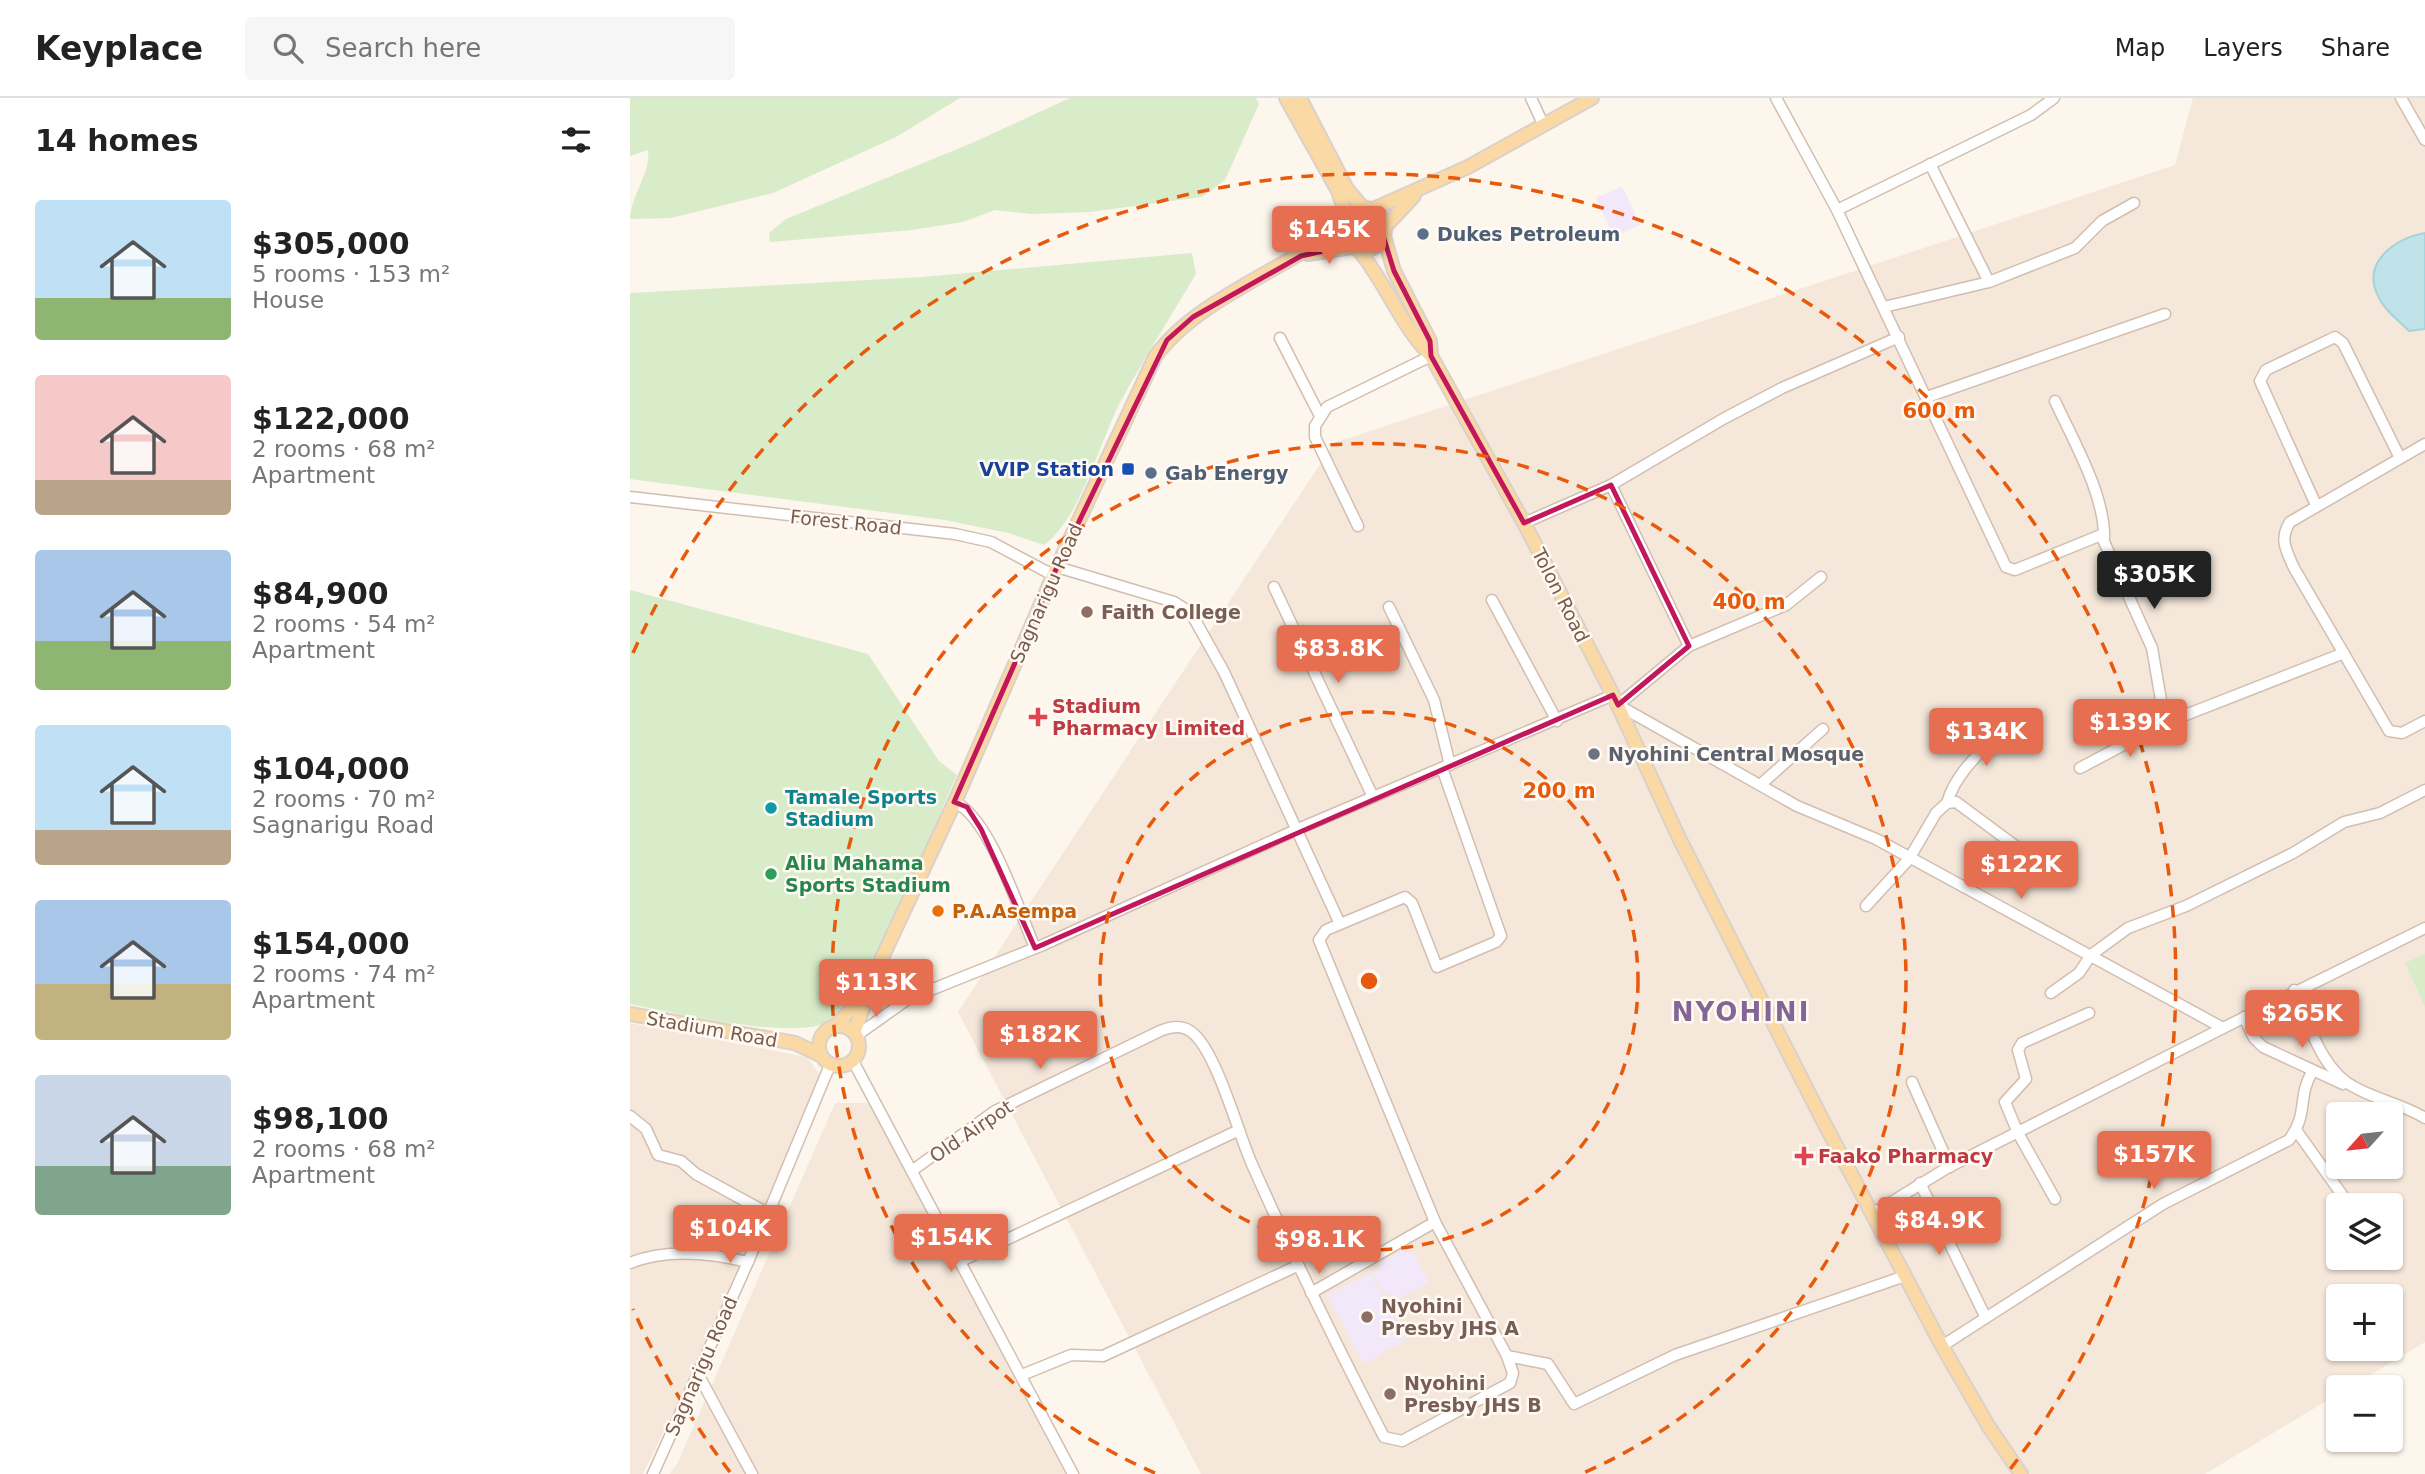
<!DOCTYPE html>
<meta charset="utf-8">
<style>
:root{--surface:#fff;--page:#f6f6f6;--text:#222;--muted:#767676;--line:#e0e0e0;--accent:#e76f51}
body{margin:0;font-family:"DejaVu Sans",sans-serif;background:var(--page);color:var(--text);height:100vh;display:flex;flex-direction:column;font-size:26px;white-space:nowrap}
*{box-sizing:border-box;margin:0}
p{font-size:23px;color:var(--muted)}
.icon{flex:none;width:38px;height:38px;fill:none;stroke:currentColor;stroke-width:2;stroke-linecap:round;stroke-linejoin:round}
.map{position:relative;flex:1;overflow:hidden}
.sheet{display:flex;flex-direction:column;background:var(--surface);width:630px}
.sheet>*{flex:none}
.needle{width:46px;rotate:243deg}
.buttons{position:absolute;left:1696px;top:1004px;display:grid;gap:14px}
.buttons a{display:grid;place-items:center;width:77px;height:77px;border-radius:7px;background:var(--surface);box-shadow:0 2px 5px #0004;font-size:35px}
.price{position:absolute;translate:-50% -60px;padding:0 16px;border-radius:7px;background:var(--accent);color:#fff;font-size:23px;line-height:46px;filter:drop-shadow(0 2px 4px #0008)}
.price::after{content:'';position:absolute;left:50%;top:42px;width:21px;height:16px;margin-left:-10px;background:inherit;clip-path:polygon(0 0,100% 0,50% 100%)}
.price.current{background:#222;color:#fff}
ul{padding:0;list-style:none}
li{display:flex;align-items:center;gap:21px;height:175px;padding:0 35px}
li span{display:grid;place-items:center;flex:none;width:196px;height:140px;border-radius:7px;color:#555}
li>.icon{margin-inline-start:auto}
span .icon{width:84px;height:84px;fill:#fffc;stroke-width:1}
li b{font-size:30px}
h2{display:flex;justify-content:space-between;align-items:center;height:84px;padding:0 35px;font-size:30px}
header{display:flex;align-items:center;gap:42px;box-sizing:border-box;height:98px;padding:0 35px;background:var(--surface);border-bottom:2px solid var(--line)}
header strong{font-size:33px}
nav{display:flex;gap:38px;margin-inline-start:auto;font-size:24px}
.search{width:490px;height:63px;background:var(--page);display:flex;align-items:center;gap:18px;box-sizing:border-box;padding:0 24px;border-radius:7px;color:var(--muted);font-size:26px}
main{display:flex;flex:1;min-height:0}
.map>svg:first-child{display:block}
</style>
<header>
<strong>Keyplace</strong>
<div class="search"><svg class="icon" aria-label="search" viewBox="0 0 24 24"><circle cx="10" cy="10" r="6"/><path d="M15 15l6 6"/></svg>Search here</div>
<nav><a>Map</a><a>Layers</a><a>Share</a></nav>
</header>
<main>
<section class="sheet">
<h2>14 homes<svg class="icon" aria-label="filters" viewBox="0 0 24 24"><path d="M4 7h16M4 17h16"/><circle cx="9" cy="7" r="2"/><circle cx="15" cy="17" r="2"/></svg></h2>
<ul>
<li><span style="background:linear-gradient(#bfe0f5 70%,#8fb573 0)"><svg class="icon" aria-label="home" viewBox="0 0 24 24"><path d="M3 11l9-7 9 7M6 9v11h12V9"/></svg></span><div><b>$305,000</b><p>5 rooms · 153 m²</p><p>House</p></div></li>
<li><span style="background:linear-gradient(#f6c9c9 75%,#b9a48a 0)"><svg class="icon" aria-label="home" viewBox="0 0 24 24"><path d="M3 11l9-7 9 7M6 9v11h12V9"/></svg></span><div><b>$122,000</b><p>2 rooms · 68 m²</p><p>Apartment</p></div></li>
<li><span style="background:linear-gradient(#a9c7e8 65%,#8fb573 0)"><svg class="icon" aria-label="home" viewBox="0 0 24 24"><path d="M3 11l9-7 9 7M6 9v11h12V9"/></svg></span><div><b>$84,900</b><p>2 rooms · 54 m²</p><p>Apartment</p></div></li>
<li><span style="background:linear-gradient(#bfe0f5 75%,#b9a48a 0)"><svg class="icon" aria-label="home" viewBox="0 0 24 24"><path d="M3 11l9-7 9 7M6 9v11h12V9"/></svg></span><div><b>$104,000</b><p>2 rooms · 70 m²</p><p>Sagnarigu Road</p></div></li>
<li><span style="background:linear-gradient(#a9c7e8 60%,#c2b280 0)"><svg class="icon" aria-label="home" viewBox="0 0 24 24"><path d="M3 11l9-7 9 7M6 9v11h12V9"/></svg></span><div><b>$154,000</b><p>2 rooms · 74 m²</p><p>Apartment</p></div></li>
<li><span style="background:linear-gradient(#c9d6e8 65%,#7fa58c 0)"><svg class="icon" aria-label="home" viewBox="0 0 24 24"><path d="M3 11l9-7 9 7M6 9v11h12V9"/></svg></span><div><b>$98,100</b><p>2 rooms · 68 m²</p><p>Apartment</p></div></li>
</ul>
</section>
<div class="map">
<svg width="1795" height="1376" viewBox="0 0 1795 1376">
<rect width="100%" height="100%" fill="#fdf6ec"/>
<!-- residential -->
<g fill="#f5e8da" fill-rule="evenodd">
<path d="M1563,0H1795V1244L1719,1290H1708V1296L1575,1376H571L328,914L704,345L1545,67ZM1708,1017H1760V1069H1708ZM1708,1108H1760V1160H1708ZM1708,1199H1760V1251H1708Z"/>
<path d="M0,925L177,959L192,980L55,1290L13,1376H0Z"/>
<path d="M205,1005H237L249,1018L435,1376H40L48,1364Z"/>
</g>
<!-- education -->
<g fill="#f3e8fa">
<path d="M992,88L1010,127L984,139L966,100Z"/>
<path d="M780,1149L799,1184L766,1202L762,1194L755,1198L742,1174L750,1170L749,1165Z"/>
<path d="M740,1175L777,1241L734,1266L697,1197Z"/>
</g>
<!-- green -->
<g fill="#d8ecc9">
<path d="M0,0H330L266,39L143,95L41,120L0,121C1,97 21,75 18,52L0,58Z"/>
<path d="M440,0H626L629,6L595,82L572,99L460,114L401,116L365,112L333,124L282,132L140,144L139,135L156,121L342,45Z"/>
<path d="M562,155L566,176C541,218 515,259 492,301C469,343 452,419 414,447L378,435L315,422L0,381V195L292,179Z"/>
<path d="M0,492L238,556L309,663L327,677C306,723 231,914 190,927C149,939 45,915 0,906Z"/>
<path d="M1795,856V909L1775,865Z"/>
</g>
<!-- water -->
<path fill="#bfe3e8" stroke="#a5d3da" stroke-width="2" d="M1795,135V231L1779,233C1769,223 1755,213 1749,200C1730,165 1764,141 1795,135Z"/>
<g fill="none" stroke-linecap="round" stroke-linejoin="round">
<!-- minor casing -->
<g stroke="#d1beb0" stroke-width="13">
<g id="minor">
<path d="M901,0L913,26"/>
<path d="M1146,0L1207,112L1376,469L1385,472L1471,437L1522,550L1535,625"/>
<path d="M1771,0L1795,42"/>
<path d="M1300,66L1359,184"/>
<path d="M1207,112L1401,17L1424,0"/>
<path d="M1254,209L1359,184L1445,150L1472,123L1504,105"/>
<path d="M650,240L690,318"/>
<path d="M1297,299L1535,216"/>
<path d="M1425,303C1443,342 1475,397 1474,440"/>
<path d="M1795,346L1660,424C1649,441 1656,452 1664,470L1759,633L1772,635L1795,623"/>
<path d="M981,387L1059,548"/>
<path d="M0,399L325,436L361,444L423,477"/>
<path d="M1686,407L1630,283L1636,272L1705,239L1713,245L1770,360"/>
<path d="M894,425L981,387L1093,321L1152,290L1269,239"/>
<path d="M728,428L685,339V328L697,309L801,258"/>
<path d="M427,469L544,504L561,515L594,574L710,826"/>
<path d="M1191,479L1156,507L1059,548L988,607L1167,708L1246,741L1593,930L1795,830"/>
<path d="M644,489L743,699"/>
<path d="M862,502L927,623"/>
<path d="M759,509L804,602L820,667"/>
<path d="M1450,670L1535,625L1714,555"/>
<path d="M1130,687L1193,631"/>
<path d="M324,704C359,717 390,815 405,850"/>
<path d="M1317,705C1326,673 1355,650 1378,627"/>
<path d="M1236,808L1279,761L1306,715L1317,705L1326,704L1395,755L1423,780"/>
<path d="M1664,892C1679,925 1691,973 1726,990C1748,1002 1774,1007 1795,1020"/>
<path d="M1421,895L1449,875L1461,857L1498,830L1556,808L1663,755L1714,724L1750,715L1795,692"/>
<path d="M1614,919L1624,940L1633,949L1713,986"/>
<path d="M226,938L278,901L413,847L668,731L983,597"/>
<path d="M223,963L443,1376"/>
<path d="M1282,984L1320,1069"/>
<path d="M0,1018L16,1031L28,1057L51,1063L66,1076L139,1116"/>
<path d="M1666,1032L1720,1108"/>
<path d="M283,1072L365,1013L530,933C542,928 554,926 565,937C588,960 607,1031 621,1064C662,1157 707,1248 754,1339L772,1343L880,1285L883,1275L877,1258L805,1124L689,842L696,832L775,799L782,805L807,869L866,844L871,838L812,670"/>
<path d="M1290,1085L1355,1218"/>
<path d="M1425,1101L1388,1035L1375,1004L1396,981L1388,952L1392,945L1459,915"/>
<path d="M1242,1116L1317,1070L1593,930"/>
<path d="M331,1163L607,1033"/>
<path d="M0,1165C37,1150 81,1155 118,1164"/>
<path d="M681,1195L805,1124"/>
<path d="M1312,1248L1533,1106L1659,1042C1679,1015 1667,1000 1682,974"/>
<path d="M877,1258L918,1266L944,1306L1045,1257L1275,1178"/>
<path d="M68,1276L122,1376"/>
<path d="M392,1277L441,1257L473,1258L667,1168"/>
<path d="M23,1376L118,1164L200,967"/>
</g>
</g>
<!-- major casing -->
<g stroke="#dad1cd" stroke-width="16">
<g id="major">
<path d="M656,0L708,93L717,119"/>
<path d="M670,0L717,91L734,111"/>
<circle cx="734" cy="131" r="21"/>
<path d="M741,112L838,69L962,0"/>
<path d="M754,130L784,98"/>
<path d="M754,138L764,173L800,243L801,258"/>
<path d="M728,151C756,185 771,228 801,258L894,425L983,597L1050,742L1192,1021L1312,1248L1359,1329L1391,1376"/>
<path d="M678,156L722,149"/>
<path d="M0,916L165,945L190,957"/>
<circle cx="209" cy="948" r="20"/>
<path d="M205,928L233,899"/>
<path d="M224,935L250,864L327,699L427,469L525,259C565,202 656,171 714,127"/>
</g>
</g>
<!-- minor -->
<use href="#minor" stroke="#fff" stroke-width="10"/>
<!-- major -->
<use href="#major" stroke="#fbd9a5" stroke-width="12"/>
</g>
<!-- marked area -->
<path fill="none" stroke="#c2185b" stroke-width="5" stroke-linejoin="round" d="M734,111L746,115L764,173L800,243L801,258L894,425L981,387L1059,548L988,607L983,597L405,850L351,731L337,709L324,704L427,469L537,242L563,219L671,158L716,148L717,119Z"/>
<!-- distance rings -->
<g fill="none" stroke="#e8590c" stroke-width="3.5" stroke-dasharray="12 9">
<circle cx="739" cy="883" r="269"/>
<path d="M525 1375A537 537 0 1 1 953 1375"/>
<path d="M100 1374A806 806 0 0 1 3 1211M3 555A806 806 0 1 1 1378 1374"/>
</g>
<!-- markers -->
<g fill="#5c6f8a" stroke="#fffaf3" stroke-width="2.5">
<circle cx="793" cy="136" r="7"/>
<circle cx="521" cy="375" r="7"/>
</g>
<rect fill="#1a4fb4" stroke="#fffaf3" stroke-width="2.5" x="491" y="364" width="14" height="14" rx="3.5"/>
<g fill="#8d6e63" stroke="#fffaf3" stroke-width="2.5">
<circle cx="457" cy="514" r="7"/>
<circle cx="737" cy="1219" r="7"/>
<circle cx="760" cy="1296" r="7"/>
</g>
<g fill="#e0444e" stroke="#fffaf3" stroke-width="2.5">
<path d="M404.5 608.5h7v7h7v7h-7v7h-7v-7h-7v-7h7z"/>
<path d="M1170.5 1047.5h7v7h7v7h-7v7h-7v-7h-7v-7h7z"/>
</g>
<circle fill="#6b7280" stroke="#fffaf3" stroke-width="2.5" cx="964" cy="656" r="7"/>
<circle fill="#0f9aa8" stroke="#fffaf3" stroke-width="2.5" cx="141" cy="710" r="7"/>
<circle fill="#2e9e5b" stroke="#fffaf3" stroke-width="2.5" cx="141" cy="776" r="7"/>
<circle fill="#e8710a" stroke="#fffaf3" stroke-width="2.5" cx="308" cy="813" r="7"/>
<g text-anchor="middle" stroke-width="5" stroke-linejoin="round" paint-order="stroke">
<!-- service labels -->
<g font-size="19" font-weight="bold" fill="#4e5e75" stroke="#fffaf3" text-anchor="start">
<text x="807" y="143">Dukes Petroleum</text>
<text x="535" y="382">Gab Energy</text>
</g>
<!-- transit labels -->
<g font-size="19" font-weight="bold" fill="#164399" stroke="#fffaf3" text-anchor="end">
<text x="484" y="378">VVIP Station</text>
</g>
<!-- street labels -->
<g font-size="19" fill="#7a5c4d" stroke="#fffaf3">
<text transform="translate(216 424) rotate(6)" y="7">Forest Road</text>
<text transform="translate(416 495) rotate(-66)" y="7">Sagnarigu Road</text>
<text transform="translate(931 497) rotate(63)" y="7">Tolon Road</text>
<text transform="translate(82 931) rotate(10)" y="7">Stadium Road</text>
<text transform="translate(341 1033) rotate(-34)" y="7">Old Airpot</text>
<text transform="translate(71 1268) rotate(-66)" y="7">Sagnarigu Road</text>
</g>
<!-- education labels -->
<g font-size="19" font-weight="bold" fill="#785e54" stroke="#fffaf3" text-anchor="start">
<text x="471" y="521">Faith College</text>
<text x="751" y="1215">Nyohini<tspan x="751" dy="22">Presby JHS A</tspan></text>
<text x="774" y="1292">Nyohini<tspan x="774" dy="22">Presby JHS B</tspan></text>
</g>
<!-- health labels -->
<g font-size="19" font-weight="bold" fill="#be3a42" stroke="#fffaf3" text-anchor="start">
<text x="422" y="615">Stadium<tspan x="422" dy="22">Pharmacy Limited</tspan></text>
<text x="1188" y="1065">Faako Pharmacy</text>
</g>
<!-- worship labels -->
<g font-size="19" font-weight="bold" fill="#5b616d" stroke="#fffaf3" text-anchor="start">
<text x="978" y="663">Nyohini Central Mosque</text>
</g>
<!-- culture labels -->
<g font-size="19" font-weight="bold" fill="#0d838f" stroke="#fffaf3" text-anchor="start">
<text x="155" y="706">Tamale Sports<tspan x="155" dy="22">Stadium</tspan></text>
</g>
<!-- leisure labels -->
<g font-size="19" font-weight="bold" fill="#27864d" stroke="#fffaf3" text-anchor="start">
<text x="155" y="772">Aliu Mahama<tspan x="155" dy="22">Sports Stadium</tspan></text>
</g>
<!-- food labels -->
<g font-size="19" font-weight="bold" fill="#c56008" stroke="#fffaf3" text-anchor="start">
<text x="322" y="820">P.A.Asempa</text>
</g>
<!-- district labels -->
<g font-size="26" font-weight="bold" letter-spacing="2" fill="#846695" stroke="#fffaf3">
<text x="1111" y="923">NYOHINI</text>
</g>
</g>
<circle cx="739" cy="883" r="10" fill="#e8590c" stroke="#fffaf3" stroke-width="3.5"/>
<g font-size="21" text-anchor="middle" font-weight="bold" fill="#e8590c" stroke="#fffaf3" stroke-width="5" stroke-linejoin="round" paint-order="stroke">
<text x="1309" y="320">600 m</text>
<text x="1119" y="511">400 m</text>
<text x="929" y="700">200 m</text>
</g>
</svg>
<div class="buttons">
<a><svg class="needle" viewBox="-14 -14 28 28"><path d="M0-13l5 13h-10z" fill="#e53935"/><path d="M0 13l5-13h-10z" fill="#767676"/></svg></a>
<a><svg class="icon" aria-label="layers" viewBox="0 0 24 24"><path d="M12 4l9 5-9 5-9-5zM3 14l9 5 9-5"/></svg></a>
<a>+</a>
<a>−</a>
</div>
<b class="price" style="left:699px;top:168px">$145K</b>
<b class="price current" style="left:1524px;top:513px">$305K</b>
<b class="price" style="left:708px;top:587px">$83.8K</b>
<b class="price" style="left:1500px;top:661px">$139K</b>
<b class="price" style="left:1356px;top:670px">$134K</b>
<b class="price" style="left:1391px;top:803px">$122K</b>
<b class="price" style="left:246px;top:921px">$113K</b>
<b class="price" style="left:1672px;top:952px">$265K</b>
<b class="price" style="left:410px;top:973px">$182K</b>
<b class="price" style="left:1524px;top:1093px">$157K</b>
<b class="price" style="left:1309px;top:1159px">$84.9K</b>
<b class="price" style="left:100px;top:1167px">$104K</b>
<b class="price" style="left:321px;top:1176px">$154K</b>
<b class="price" style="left:689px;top:1178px">$98.1K</b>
</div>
</main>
